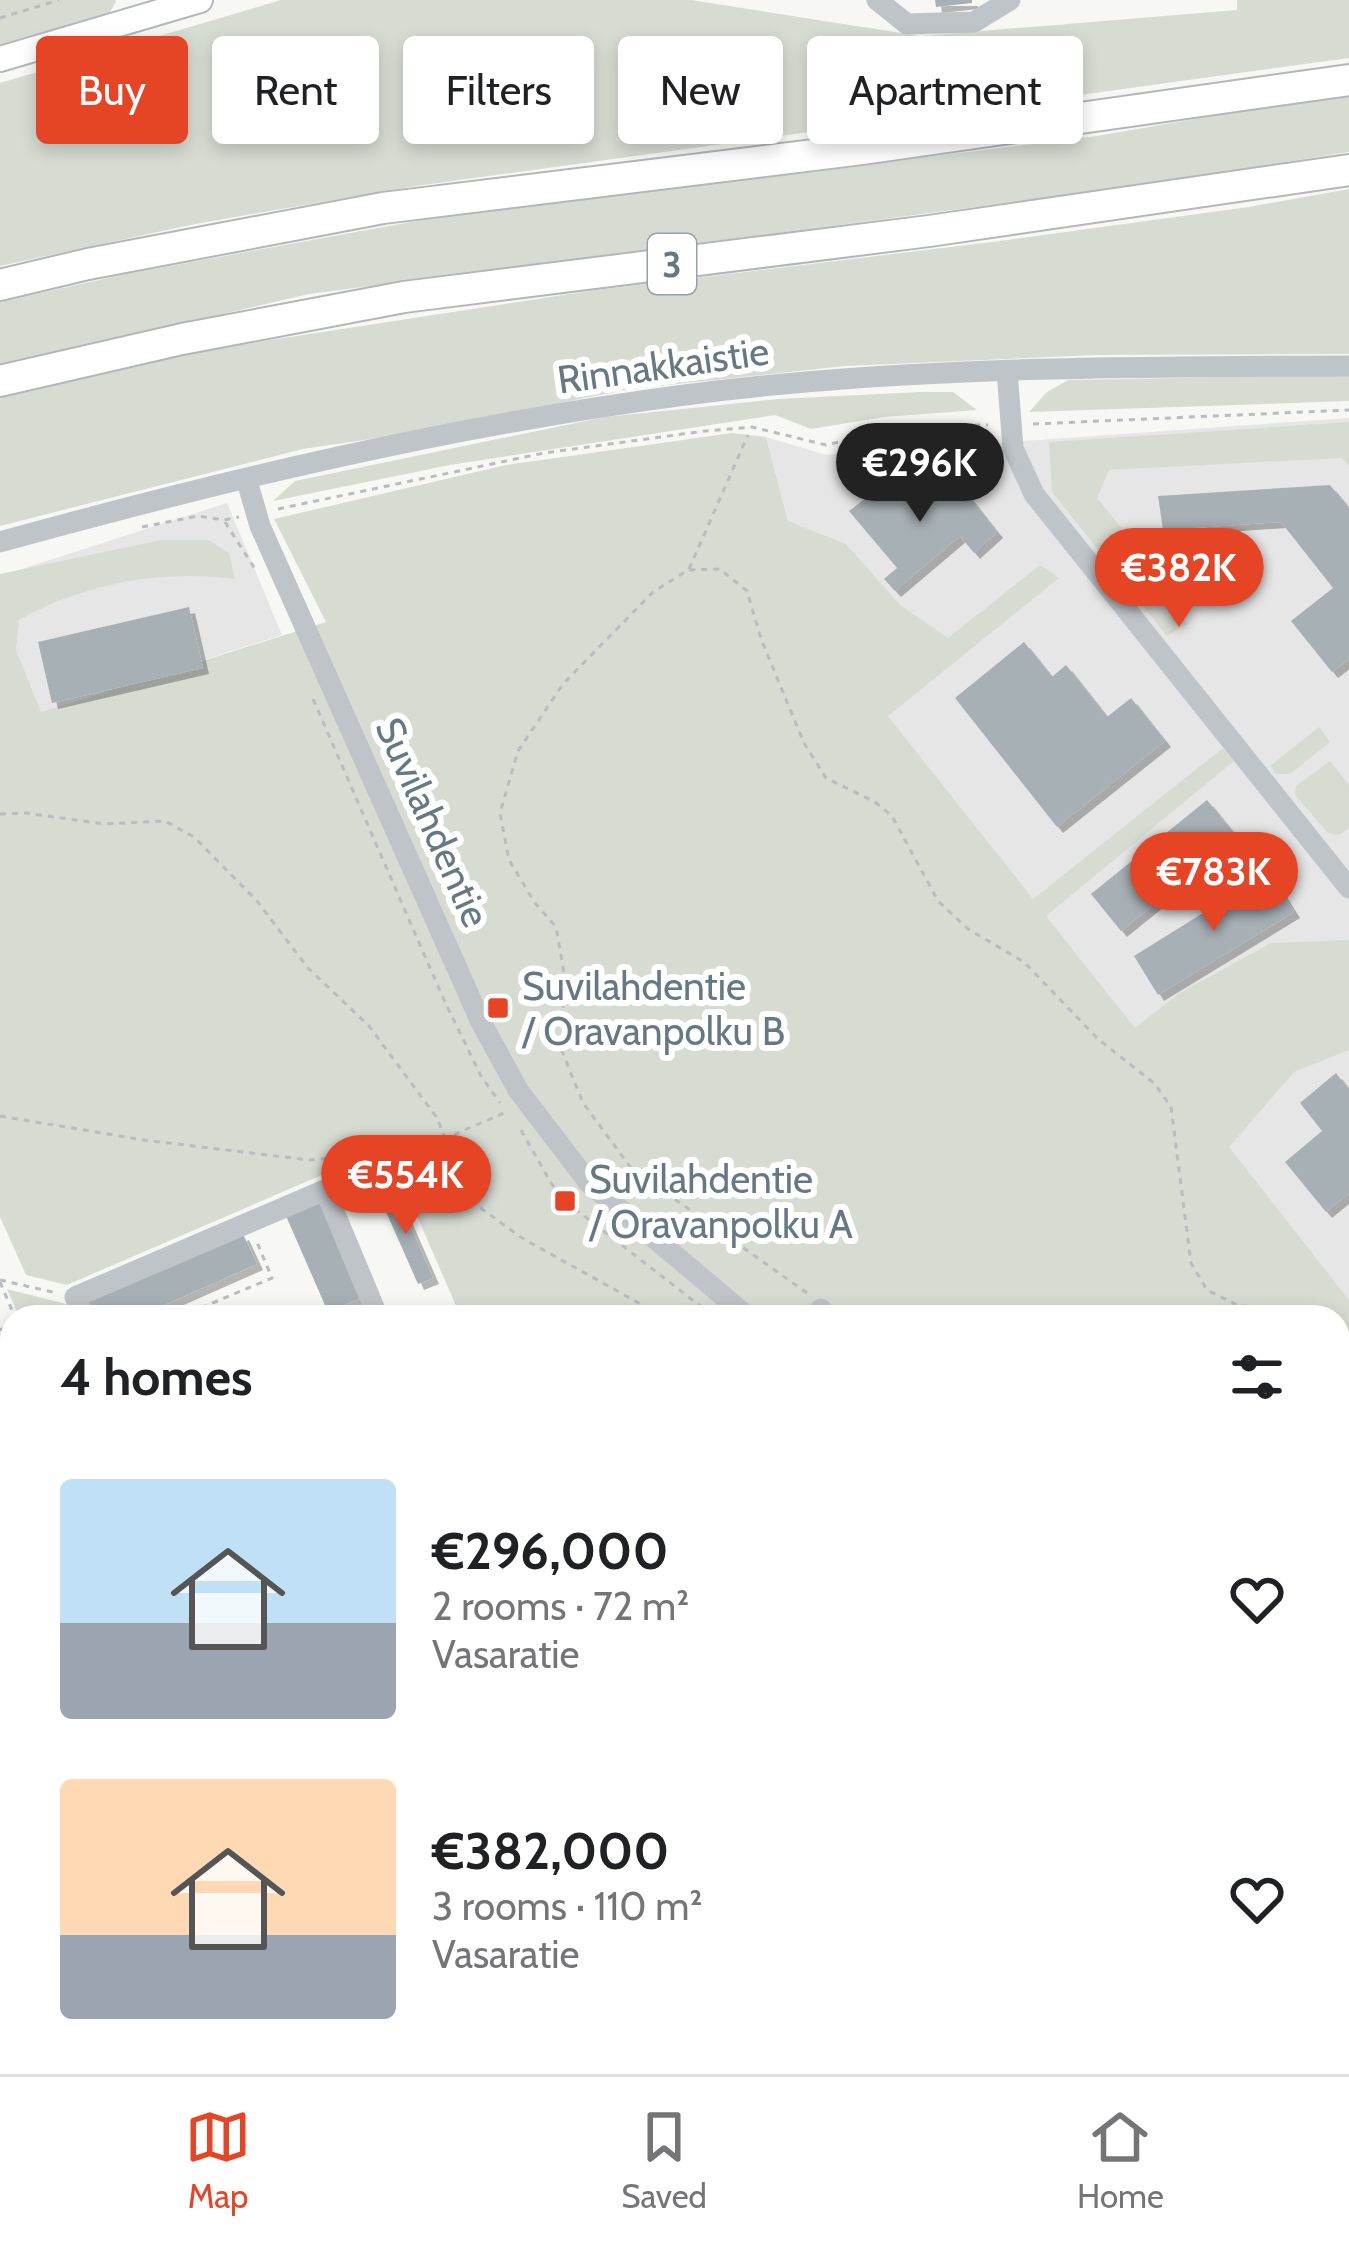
<!DOCTYPE html>
<meta charset="utf-8">
<style>
:root{--surface:#fff;--page:#f2f2f2;--text:#202124;--muted:#757577;--line:#e0e0e0;--accent:#e64525}
body{margin:0;font-family:Cabin,sans-serif;background:var(--page);color:var(--text);height:100vh;display:flex;flex-direction:column;font-size:45px;white-space:nowrap}
*{box-sizing:border-box;margin:0}
p{font-size:39px;color:var(--muted)}
.icon{flex:none;width:66px;height:66px;fill:none;stroke:currentColor;stroke-width:2;stroke-linecap:round;stroke-linejoin:round}
.map{position:relative;flex:1;overflow:hidden}
.details{position:absolute;left:0px;top:1305px;width:1350px;height:771px;display:flex;flex-direction:column;background:var(--surface);border-radius:36px 36px 0 0;box-shadow:0 6px 18px #0003}
.details>*{flex:none}
.top-card{position:absolute;left:36px;top:36px;width:1278px;height:108px;display:flex;gap:24px}
.price{position:absolute;translate:-50% -102px;padding:0 27px;border-radius:42px;background:var(--accent);color:#fff;font-size:39px;line-height:78px;filter:drop-shadow(0 3px 6px #0008)}
.price::after{content:'';position:absolute;left:50%;top:72px;width:36px;height:27px;margin-left:-18px;background:inherit;clip-path:polygon(0 0,100% 0,50% 100%)}
.price.on{background:#222;color:#fff}
ul{padding:0;list-style:none}
li{display:flex;align-items:center;gap:36px;height:300px;padding:0 60px}
li span{display:grid;place-items:center;flex:none;width:336px;height:240px;border-radius:12px;color:#555}
li>.icon{margin-inline-start:auto}
span .icon{width:144px;height:144px;fill:#fffc;stroke-width:1}
li b{font-size:51px}
h2{display:flex;justify-content:space-between;align-items:center;height:144px;padding:0 60px;font-size:51px}
.pill{padding:0 42px;border-radius:12px;background:var(--surface);box-shadow:0 6px 18px #0003;font-size:42px;line-height:108px}
.pill.on{background:var(--accent);color:#fff}
.tab-bar{display:flex;justify-content:space-around;align-items:center;height:168px;border-top:3px solid var(--line);background:var(--surface);font-size:33px;color:var(--muted)}
.tab-bar a{display:grid;justify-items:center;gap:6px}
.tab-bar .on{color:var(--accent)}
.map>svg:first-child{display:block}
</style>
<div class="map">
<svg width="1349" height="2074" viewBox="0 0 1349 2074">
<defs>
<filter id="shadow"><feDropShadow dx="6" dy="6" stdDeviation="0" flood-color="#0004"/></filter>
</defs>
<rect width="100%" height="100%" fill="#f7f7f4"/>
<!-- built -->
<g fill="#e5e6e5">
<path d="M1349,418V1300L856,676L788,521L766,437L826,455Z"/>
<path d="M227,503L282,635L0,725V576Z"/>
</g>
<!-- green -->
<g fill="#d7dcd3">
<path d="M0,0H115L116,2L108,15L0,45Z"/>
<path d="M281,0H691L920,36L1237,10V0H1349V58L416,186L195,224L0,266V83Z"/>
<path d="M1349,92V152L1129,187L309,294L0,366V302L126,274L449,215L1097,136Z"/>
<path d="M1349,189V354L1097,355L845,366L630,389L411,433L303,449L0,526V397L192,352L596,290L992,242L1249,207Z"/>
<path d="M1349,375V401L1029,412L1047,392L1068,380Z"/>
<path d="M920,392H953L977,410L884,417L811,429L775,415L450,465L273,501L295,481L605,417L778,399Z"/>
<path d="M1349,422V466L1342,458L1109,470L1097,498L1161,576L1176,610L1187,624L1167,636L1052,492L1049,442Z"/>
<path d="M732,433L766,437L788,521L846,544L900,605L948,638L1040,565L1059,578L888,716L1033,899L1223,748L1234,761L1046,916L1135,1028L1178,994L1271,943L1349,940V1050L1294,1072L1229,1147L1349,1300V2074H1229L1209,2064H1338V1317H457L460,1315L387,1147L67,1285L26,1275L0,1217V574L161,540H208L229,553L235,579C162,569 82,584 19,620L16,650L41,712L326,622L274,519L506,465Z"/>
<path d="M1319,727L1330,742L1290,774H1276L1270,766Z"/>
<path d="M1330,761L1349,785V828L1339,835L1328,833L1295,795L1296,786Z"/>
<path d="M7,1289L66,1304L72,1317H19Z"/>
<path d="M0,1915L12,1942V2010L0,1982Z"/>
<path d="M123,2064H289L265,2074H100Z"/>
</g>
<!-- building -->
<g fill="#a7b0b5" filter="url(#shadow)">
<path d="M935,0H972V3L936,7Z"/>
<path d="M896,475L920,503L953,476L997,532L974,553L960,536L895,591L884,579L897,568L849,511Z"/>
<path d="M1330,485L1349,508V659L1332,672L1291,621L1333,588L1281,522L1163,530L1158,496Z"/>
<path d="M189,607L203,668L52,703L38,642Z"/>
<path d="M1024,642L1052,677L1066,665L1107,717L1131,698L1165,741L1057,827L955,698Z"/>
<path d="M1207,800L1237,837L1121,931L1091,894Z"/>
<path d="M1269,872L1294,912L1158,995L1134,956Z"/>
<path d="M1336,1073L1349,1090V1193L1326,1212L1285,1162L1322,1131L1300,1103Z"/>
<path d="M394,1189L433,1278L418,1284L379,1196Z"/>
<path d="M319,1202L361,1298L328,1312L286,1216Z"/>
<path d="M243,1234L257,1264L137,1317H87L82,1305Z"/>
<path d="M0,1348L12,1375V1464L4,1468L0,1454L10,1450L0,1428Z"/>
<path d="M0,1994L12,2023V2064H29L32,2070L22,2074H0Z"/>
<path d="M397,2064H488L475,2070L477,2074H375Z"/>
<path d="M491,2064H505L510,2074H495Z"/>
<path d="M673,2064H712L717,2074H678Z"/>
<path d="M783,2064H821L822,2068L827,2066L830,2074H787Z"/>
<path d="M1040,2064H1064L1069,2074H1044Z"/>
</g>
<g fill="none" stroke-linecap="round" stroke-linejoin="round">
<!-- major casing -->
<g stroke="#b3b8bc" stroke-width="28">
<path id="major" d="M0,59L200,0"/>
</g>
<!-- highway casing -->
<g stroke="#b3b7ba" stroke-width="34">
<g id="highway">
<path d="M0,285L88,264L383,208L862,149L1349,80"/>
<path d="M0,381L182,339L404,297L929,231L1349,170"/>
</g>
</g>
<!-- path -->
<g stroke="#b9bdbf" stroke-width="3" stroke-dasharray="6 6" stroke-linecap="butt">
<path d="M0,18L59,0"/>
<path d="M1033,424L1349,410"/>
<path d="M278,509L544,453L705,431L752,427L826,445L909,426L988,425"/>
<path d="M225,522L255,569"/>
<path d="M142,527L198,516L224,520L239,517"/>
<path d="M689,569L748,435"/>
<path d="M313,699L444,1000L481,1076L500,1103"/>
<path d="M0,814L26,813L104,824L165,821L194,837L257,901L308,968L369,1026L437,1118L465,1188L482,1209L522,1238L664,1317"/>
<path d="M0,1116L144,1140L309,1160L418,1150"/>
<path d="M521,1130L551,1183L565,1201L704,1309"/>
<path d="M421,1149L506,1112"/>
<path d="M344,1181L413,1152"/>
<path d="M0,1280L57,1293"/>
<path d="M0,1282L15,1317"/>
<path d="M807,1293L631,1168L583,1103L562,1051L564,973L556,927L535,903L509,860L500,813L518,751L563,684L653,592L688,570L720,569L747,591L761,639L804,743L826,778L875,802L892,816L938,901L968,929L1024,962L1098,1039L1155,1084L1171,1107L1191,1263L1207,1290L1237,1305L1318,1317"/>
<path d="M179,1317L272,1278L256,1240"/>
<path d="M1338,1324L1349,1329"/>
<path d="M0,1330L12,1325"/>
<path d="M1338,1393L1349,1394"/>
<path d="M0,1482L12,1476"/>
<path d="M1338,1518L1349,1517"/>
<path d="M0,1915L12,1942"/>
<path d="M0,1982L12,2010"/>
<path d="M1338,2042L1349,2057"/>
<path d="M36,2064L40,2074"/>
<path d="M777,2064L781,2074"/>
<path d="M984,2064L989,2074"/>
<path d="M62,2074L85,2064"/>
<path d="M855,2074L879,2064"/>
</g>
<!-- minor -->
<g stroke="#bfc4c8" stroke-width="21">
<path d="M877,0L907,24L974,22L1010,0"/>
<path d="M1007,371L1013,448L1034,494L1349,888"/>
<path d="M247,481L260,526L481,1022L518,1090L589,1183L748,1317"/>
<path d="M0,542C224,480 455,425 685,395C905,366 1128,367 1349,366"/>
<path d="M84,1317L75,1297L325,1190L378,1317"/>
<path d="M813,1317L821,1309"/>
<path d="M0,1635L12,1662"/>
<path d="M0,1768L12,1763"/>
<path d="M1338,1868L1349,1882"/>
<path d="M0,1889L12,1884"/>
<path d="M365,2064L370,2074"/>
<path d="M521,2064L525,2074"/>
<path d="M729,2064L734,2074"/>
<path d="M298,2074L322,2064"/>
<path d="M586,2074L609,2064"/>
</g>
<!-- major -->
<use href="#major" stroke="#fff" stroke-width="24"/>
<!-- highway -->
<use href="#highway" stroke="#fff" stroke-width="30"/>
</g>
<!-- markers -->
<g fill="#e64525" stroke="#fff" stroke-width="4.5">
<rect x="486" y="996" width="24" height="24" rx="6"/>
<rect x="553" y="1189" width="24" height="24" rx="6"/>
</g>
<g text-anchor="middle" stroke-width="12" stroke-linejoin="round" paint-order="stroke">
<!-- shield labels -->
<rect fill="#fff" stroke="#93a1aa" stroke-width="3" x="648" y="234" width="48" height="60" rx="9"/>
<g font-size="36" font-weight="bold" fill="#657985">
<text x="672" y="277">3</text>
</g>
<!-- street labels -->
<g font-size="39" fill="#657985" stroke="#fff">
<text transform="translate(663 365) rotate(-8)" y="14">Rinnakkaistie</text>
<text transform="translate(433 822) rotate(66)" y="14">Suvilahdentie</text>
</g>
<!-- poi labels -->
<g font-size="39" fill="#657985" stroke="#fff" text-anchor="start">
<text x="522" y="1000">Suvilahdentie<tspan x="522" dy="45">/ Oravanpolku B</tspan></text>
<text x="589" y="1193">Suvilahdentie<tspan x="589" dy="45">/ Oravanpolku A</tspan></text>
</g>
</g>
</svg>
<b class="price on" style="left:920px;top:525px">€296K</b>
<b class="price" style="left:1179px;top:630px">€382K</b>
<b class="price" style="left:1214px;top:934px">€783K</b>
<b class="price" style="left:406px;top:1237px">€554K</b>
<div class="top-card">
<a class="pill on">Buy</a>
<a class="pill">Rent</a>
<a class="pill">Filters</a>
<a class="pill">New</a>
<a class="pill">Apartment</a>
</div>
<section class="details">
<h2>4 homes<svg class="icon" aria-label="filters" viewBox="0 0 24 24"><path d="M4 7h16M4 17h16"/><circle cx="9" cy="7" r="2"/><circle cx="15" cy="17" r="2"/></svg></h2>
<ul>
<li><span style="background:linear-gradient(#bfe0f5 60%,#9aa5b1 0)"><svg class="icon" aria-label="home" viewBox="0 0 24 24"><path d="M3 11l9-7 9 7M6 9v11h12V9"/></svg></span><div><b>€296,000</b><p>2 rooms · 72 m²</p><p>Vasaratie</p></div><svg class="icon" aria-label="heart" viewBox="0 0 24 24"><path d="M12 20l-8-8c-3-5 5-10 8-4 3-6 11-1 8 4z"/></svg></li>
<li><span style="background:linear-gradient(#ffd9b3 65%,#9aa5b1 0)"><svg class="icon" aria-label="home" viewBox="0 0 24 24"><path d="M3 11l9-7 9 7M6 9v11h12V9"/></svg></span><div><b>€382,000</b><p>3 rooms · 110 m²</p><p>Vasaratie</p></div><svg class="icon" aria-label="heart" viewBox="0 0 24 24"><path d="M12 20l-8-8c-3-5 5-10 8-4 3-6 11-1 8 4z"/></svg></li>
</ul>
</section>
</div>
<nav class="tab-bar">
<a class="on"><svg class="icon" aria-label="map" viewBox="0 0 24 24"><path d="M3 6l6-2 6 2 6-2v14l-6 2-6-2-6 2zM9 4v14M15 6v14"/></svg>Map</a>
<a><svg class="icon" aria-label="saved" viewBox="0 0 24 24"><path d="M7 4h10v16l-5-4-5 4z"/></svg>Saved</a>
<a><svg class="icon" aria-label="home" viewBox="0 0 24 24"><path d="M3 11l9-7 9 7M6 9v11h12V9"/></svg>Home</a>
</nav>
